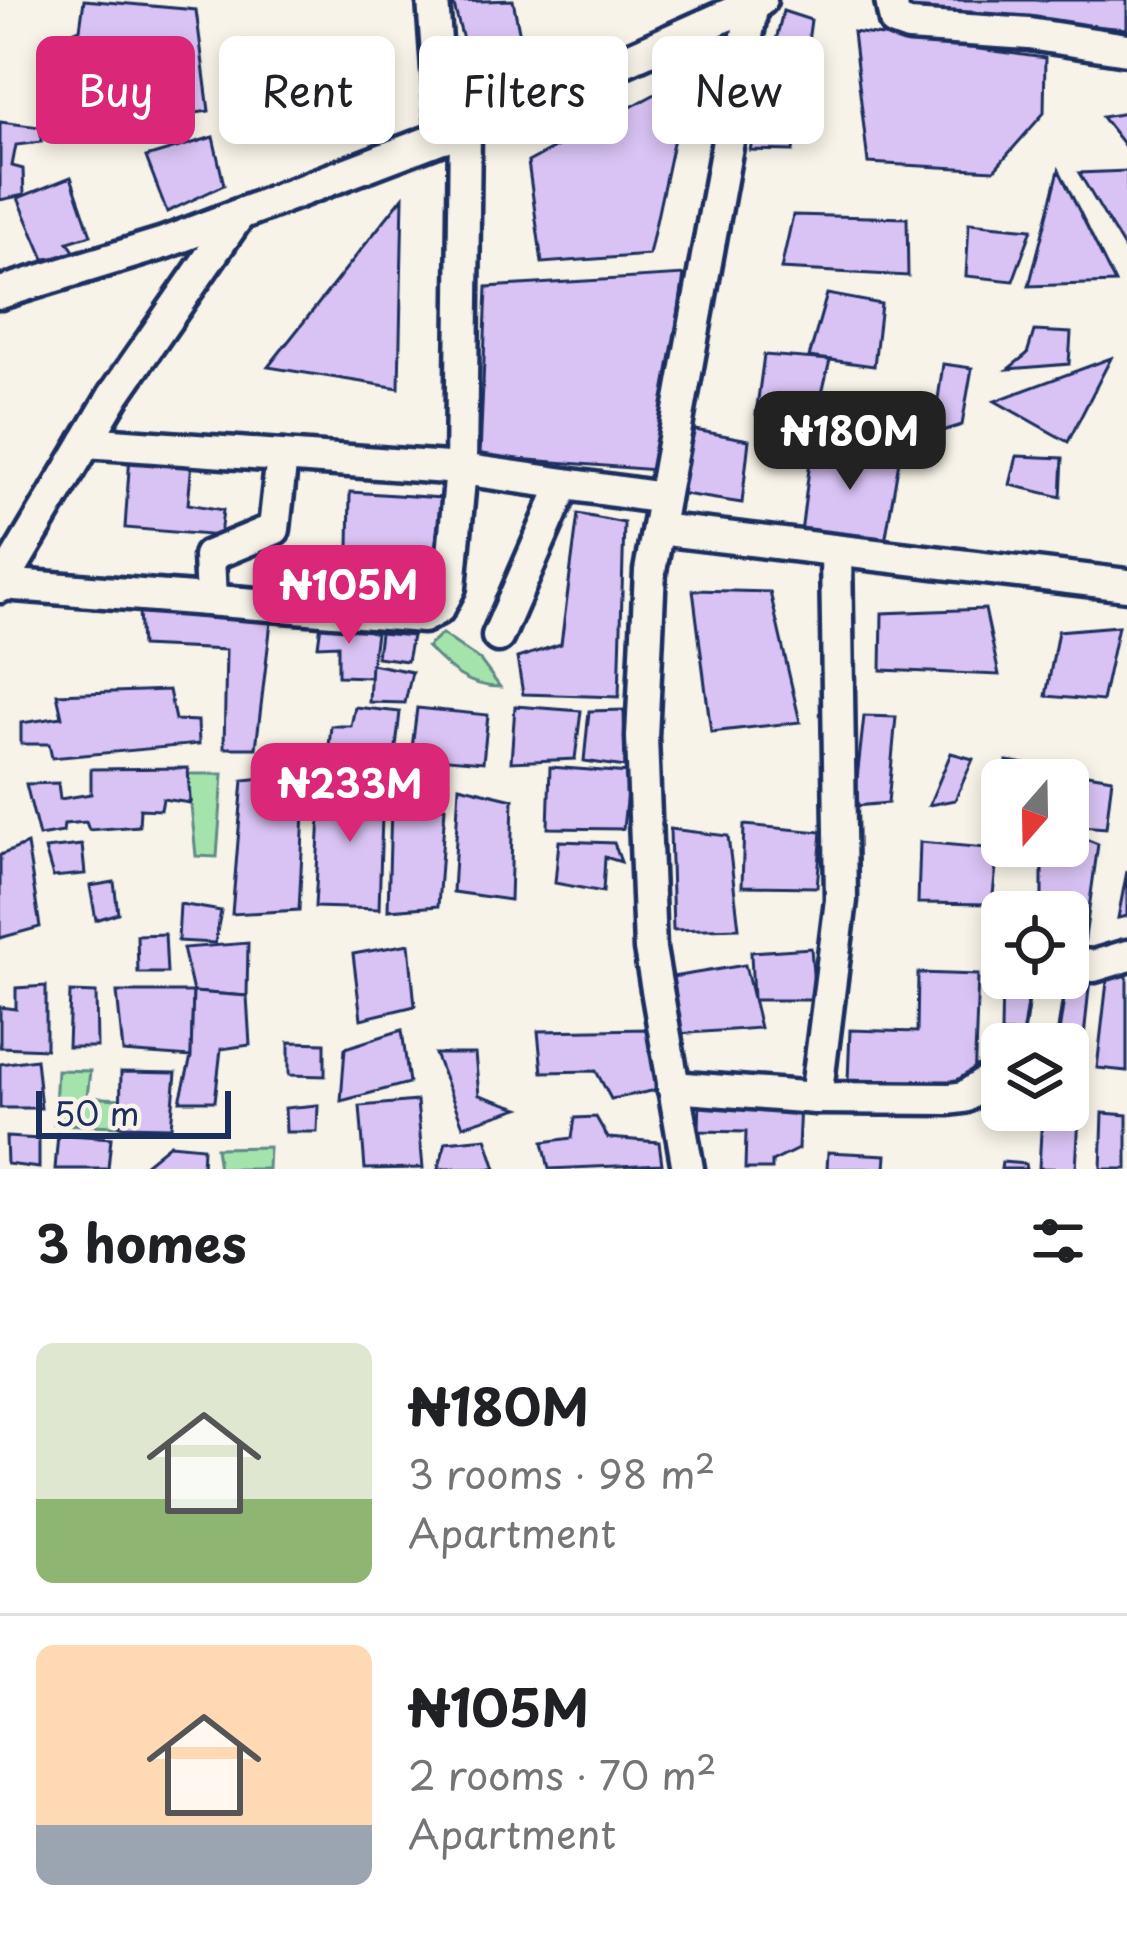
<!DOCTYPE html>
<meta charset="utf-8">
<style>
:root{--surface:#fff;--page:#f2f2f2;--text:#202124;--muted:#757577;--line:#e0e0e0;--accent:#db2777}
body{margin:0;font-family:"Playpen Sans",sans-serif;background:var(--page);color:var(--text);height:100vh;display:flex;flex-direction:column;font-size:45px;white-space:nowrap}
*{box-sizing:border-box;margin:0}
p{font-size:39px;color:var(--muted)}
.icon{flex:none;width:66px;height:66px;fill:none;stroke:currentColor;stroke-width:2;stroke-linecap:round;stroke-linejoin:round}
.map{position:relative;height:1169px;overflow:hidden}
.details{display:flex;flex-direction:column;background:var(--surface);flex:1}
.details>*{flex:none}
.banner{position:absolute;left:36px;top:36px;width:1056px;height:108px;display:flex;gap:24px}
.needle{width:78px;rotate:200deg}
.controls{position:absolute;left:981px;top:759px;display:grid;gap:24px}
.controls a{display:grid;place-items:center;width:108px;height:108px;border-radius:18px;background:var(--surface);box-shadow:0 6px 18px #0003;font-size:60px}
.scale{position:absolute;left:36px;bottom:30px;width:195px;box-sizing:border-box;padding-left:12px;border:6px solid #1b2f5e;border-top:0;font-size:33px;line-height:42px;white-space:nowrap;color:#1b2f5e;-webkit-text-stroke:9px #f7f3e8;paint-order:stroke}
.price{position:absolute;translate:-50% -102px;padding:0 27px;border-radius:24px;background:var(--accent);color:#fff;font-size:39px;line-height:78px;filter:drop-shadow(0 3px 6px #0008)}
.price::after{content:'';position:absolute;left:50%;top:72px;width:36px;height:27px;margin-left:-18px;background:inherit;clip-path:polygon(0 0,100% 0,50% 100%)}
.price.on{background:#222;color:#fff}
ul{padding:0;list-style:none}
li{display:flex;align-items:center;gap:36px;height:300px;padding:0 36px}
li+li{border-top:3px solid var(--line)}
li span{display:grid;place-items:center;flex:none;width:336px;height:240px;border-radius:18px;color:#555}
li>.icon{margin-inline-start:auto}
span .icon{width:144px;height:144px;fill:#fffc;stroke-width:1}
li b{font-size:51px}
h2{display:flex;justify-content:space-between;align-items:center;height:144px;padding:0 36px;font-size:51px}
.tag{padding:0 42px;border-radius:18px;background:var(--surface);box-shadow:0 6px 18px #0003;font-size:42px;line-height:108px}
.tag.on{background:var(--accent);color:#fff}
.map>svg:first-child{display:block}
</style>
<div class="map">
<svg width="1127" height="1169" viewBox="0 0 1127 1169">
<rect width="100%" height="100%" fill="#f7f3e8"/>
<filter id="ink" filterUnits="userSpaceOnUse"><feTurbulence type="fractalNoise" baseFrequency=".00833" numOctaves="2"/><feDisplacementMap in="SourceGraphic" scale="24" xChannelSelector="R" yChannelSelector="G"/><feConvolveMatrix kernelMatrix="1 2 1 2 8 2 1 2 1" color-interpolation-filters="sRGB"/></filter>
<g filter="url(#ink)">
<!-- green -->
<g fill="#a4e4ac" stroke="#608a85" stroke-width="3">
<path d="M442,634L480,660L500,687C467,687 449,669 427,647Z"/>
<path d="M188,774H223L217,857L196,856Z"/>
<path d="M57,1070L90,1071L87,1097L120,1099V1126L54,1124Z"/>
<path d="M269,1147L268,1169H219L216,1148Z"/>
</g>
<!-- building -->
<g fill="#d9c3f4" stroke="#1b2f5e" stroke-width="3">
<path d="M84,0L196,10L209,111L119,125L113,81L71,83L58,38L80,29Z"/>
<path d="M513,0L526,67L474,81L453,2Z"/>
<path d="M910,0H1127V29L910,10Z"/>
<path d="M783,11L811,20L793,151L750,150Z"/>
<path d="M853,32L1045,58L1044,113L994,170L868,163Z"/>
<path d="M687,77L649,255L542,263L528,162Z"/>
<path d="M1127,113V149L1102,117Z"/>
<path d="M0,122L40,127L42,142L16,145L12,166L23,169L24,195L0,200Z"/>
<path d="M213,137L224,185L167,212L146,157Z"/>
<path d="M1059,170L1115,283L1029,286Z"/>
<path d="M1127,171V253L1079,173Z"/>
<path d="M71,177L91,235L68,242L77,256L44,259L18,198Z"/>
<path d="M403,197L399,388L268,367Z"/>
<path d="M793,215L907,218L908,276L781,269Z"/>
<path d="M969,223L1032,229L1013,281L966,276Z"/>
<path d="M684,275L655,470L480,456L487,287Z"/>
<path d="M827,294L881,304L874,366L809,357Z"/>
<path d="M1034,331L1071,333L1069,364L1008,369L1027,354Z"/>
<path d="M764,355L830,360L815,423L756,414Z"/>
<path d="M1111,358L1068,442L995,401Z"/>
<path d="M943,364L972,368L962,425L933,434Z"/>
<path d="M695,430L749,440L742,503L677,493Z"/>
<path d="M812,445L900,455L885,542L801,533Z"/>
<path d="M130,455L192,462L188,504L223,510L220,536L125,528Z"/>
<path d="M1017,456L1063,458L1061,497L1010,485Z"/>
<path d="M350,492L442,498L428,598L328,597L327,552L349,548Z"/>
<path d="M578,514L624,523L619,697L523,694L517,658L561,644Z"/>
<path d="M693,590L770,592L800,722L711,732Z"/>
<path d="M985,609L999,675L881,670L882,613Z"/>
<path d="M139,611L271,622L256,748H224L226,650L141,646Z"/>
<path d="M322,616L376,633L370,677L338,676V645L318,646Z"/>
<path d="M1118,626L1102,701L1046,696L1058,631Z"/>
<path d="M380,633L412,636L407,661L377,657Z"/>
<path d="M371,664L412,672L405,703L369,702Z"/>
<path d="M169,690L175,720L198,721L199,744L52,758L49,744H21V723L62,717L57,694Z"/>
<path d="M515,706L581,711L575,759L511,762Z"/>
<path d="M355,707L400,712L395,756H328L331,726H351Z"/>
<path d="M417,708L488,715L483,762L411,756Z"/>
<path d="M624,710L625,767L584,761L589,711Z"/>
<path d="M864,716L896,717L888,803L854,806Z"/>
<path d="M951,753L973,759L955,800L929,805Z"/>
<path d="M1007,761L1112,778L1106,828L1068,825V780H1005Z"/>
<path d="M550,767L629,773L623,829L548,828Z"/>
<path d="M188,768L190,803L163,799L161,810L140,809L139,826L89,830L86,822L64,824L63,832L39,836L26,784L58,783L60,799L91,794V769Z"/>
<path d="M306,774L299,910L232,914L243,780Z"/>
<path d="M322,779L383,785L379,909L315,907Z"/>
<path d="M459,786L513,799L510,900L453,892Z"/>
<path d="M391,806L445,807L438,906L388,910Z"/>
<path d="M744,825L822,832L817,887L742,886Z"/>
<path d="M670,829L728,836L739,928L673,930Z"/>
<path d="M1068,832L1098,844L1084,945L1068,941V912H1042V846H1068Z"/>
<path d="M559,841L614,843L621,862L605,857L603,892L555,883Z"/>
<path d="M920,842L998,849L992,904L918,903Z"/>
<path d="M27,844L40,927L0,938V855Z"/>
<path d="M82,845L85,874L53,877L45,849Z"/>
<path d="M1127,871V916L1118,918Z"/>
<path d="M114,882L118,913L96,920L90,886Z"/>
<path d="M180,904L221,911L215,943L178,941Z"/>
<path d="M165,934L167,973H138L137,935Z"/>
<path d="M248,943L247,996L193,992L183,948Z"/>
<path d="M409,944L415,1006L361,1019L353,954Z"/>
<path d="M811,948L815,1000H753L751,952Z"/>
<path d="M745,965L760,1028L677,1034L666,978Z"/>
<path d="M918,973L978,975L974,1086L848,1081L850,1030L917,1032Z"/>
<path d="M1108,973L1127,976V1071L1097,1068Z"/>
<path d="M1002,978H1030L1031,1033H1001Z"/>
<path d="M1060,978H1090L1084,1037L1054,1034Z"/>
<path d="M46,986V1049L0,1047V1007L16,1009V988Z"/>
<path d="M70,992L96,993L97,1047H68Z"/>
<path d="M117,992H193L191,1057L123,1052Z"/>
<path d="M193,992L247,996L250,1045L221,1049L215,1101H180L191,1057Z"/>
<path d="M649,1029L662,1089L611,1099L596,1071L542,1072L538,1031Z"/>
<path d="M402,1030L409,1083L341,1101L345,1048Z"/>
<path d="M289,1042L325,1043V1076L289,1075Z"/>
<path d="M435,1054H475L479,1095L519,1108L463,1126Z"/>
<path d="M36,1059L41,1108H0V1064Z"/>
<path d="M1068,1063L1080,1064L1078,1089L1068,1088Z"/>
<path d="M121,1072L176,1073L171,1127L120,1126Z"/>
<path d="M700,1098L800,1102L798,1149L772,1162V1169H745L746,1132L699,1131Z"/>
<path d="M417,1101L423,1168L365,1169L360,1106Z"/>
<path d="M318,1105L317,1132H286L285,1108Z"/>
<path d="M1103,1113L1127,1115V1169H1101Z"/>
<path d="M1042,1114L1079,1117L1076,1169L1039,1168Z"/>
<path d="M596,1117L608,1138L659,1142L662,1164L549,1169L543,1142L572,1138L575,1118Z"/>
<path d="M58,1134L111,1138L108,1169H55Z"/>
<path d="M6,1137L39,1139V1168L7,1164Z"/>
<path d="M486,1138L496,1169H438L446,1142Z"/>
<path d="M170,1144L203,1147L202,1169H139Z"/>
<path d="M828,1152L886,1155L885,1169H827Z"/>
<path d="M1002,1162L1025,1164L1026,1169H1001Z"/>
</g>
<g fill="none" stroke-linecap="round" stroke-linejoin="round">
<!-- minor casing -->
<g stroke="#1b2f5e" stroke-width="39">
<g id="minor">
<path d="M433,0L443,137"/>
<path d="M891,0L895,21L909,26L1029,34L1127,49"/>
<path d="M0,293L164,243L521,107L761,0"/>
<path d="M86,442L461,469L663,498"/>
<path d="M658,529L1127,585"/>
<path d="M2,584L423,617L439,608L450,587L461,469L465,128"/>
<path d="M0,587L114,395L239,215"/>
<path d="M211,600L209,556L274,529L282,456"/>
<path d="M498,636L564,484"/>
<path d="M1068,964L1094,966L1127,956"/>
<path d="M1039,1044L1049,978"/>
<path d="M673,1087L816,1098L949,1099L964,1097L1002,1072"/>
<path d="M816,1098L841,900L836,552"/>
<path d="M688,1169L650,949L642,737L650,571L753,3"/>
</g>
</g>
<!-- minor -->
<use href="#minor" stroke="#f7f3e8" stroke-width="30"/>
</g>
</g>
</svg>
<div class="controls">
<a><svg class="needle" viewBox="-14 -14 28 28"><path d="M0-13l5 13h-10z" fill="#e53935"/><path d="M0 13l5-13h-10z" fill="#757577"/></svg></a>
<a><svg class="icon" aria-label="locate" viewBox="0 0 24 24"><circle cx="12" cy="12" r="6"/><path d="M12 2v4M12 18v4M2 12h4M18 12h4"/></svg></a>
<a><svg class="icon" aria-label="layers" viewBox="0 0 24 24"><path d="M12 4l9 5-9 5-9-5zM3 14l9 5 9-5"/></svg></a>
</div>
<div class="scale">50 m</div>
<b class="price on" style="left:850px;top:493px">₦180M</b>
<b class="price" style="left:349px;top:647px">₦105M</b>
<b class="price" style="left:350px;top:845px">₦233M</b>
<div class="banner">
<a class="tag on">Buy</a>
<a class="tag">Rent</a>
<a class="tag">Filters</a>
<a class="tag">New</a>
</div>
</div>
<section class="details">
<h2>3 homes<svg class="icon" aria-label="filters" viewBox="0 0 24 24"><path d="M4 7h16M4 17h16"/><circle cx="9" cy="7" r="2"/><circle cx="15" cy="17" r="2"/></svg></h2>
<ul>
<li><span style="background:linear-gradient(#dfe7d0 65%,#8fb573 0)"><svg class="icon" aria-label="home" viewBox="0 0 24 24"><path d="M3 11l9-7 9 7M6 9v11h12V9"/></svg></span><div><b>₦180M</b><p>3 rooms · 98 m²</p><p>Apartment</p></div></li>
<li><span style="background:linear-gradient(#ffd9b3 75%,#9aa5b1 0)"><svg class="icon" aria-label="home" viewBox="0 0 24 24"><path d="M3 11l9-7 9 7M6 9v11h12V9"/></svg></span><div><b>₦105M</b><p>2 rooms · 70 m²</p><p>Apartment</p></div></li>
</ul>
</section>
